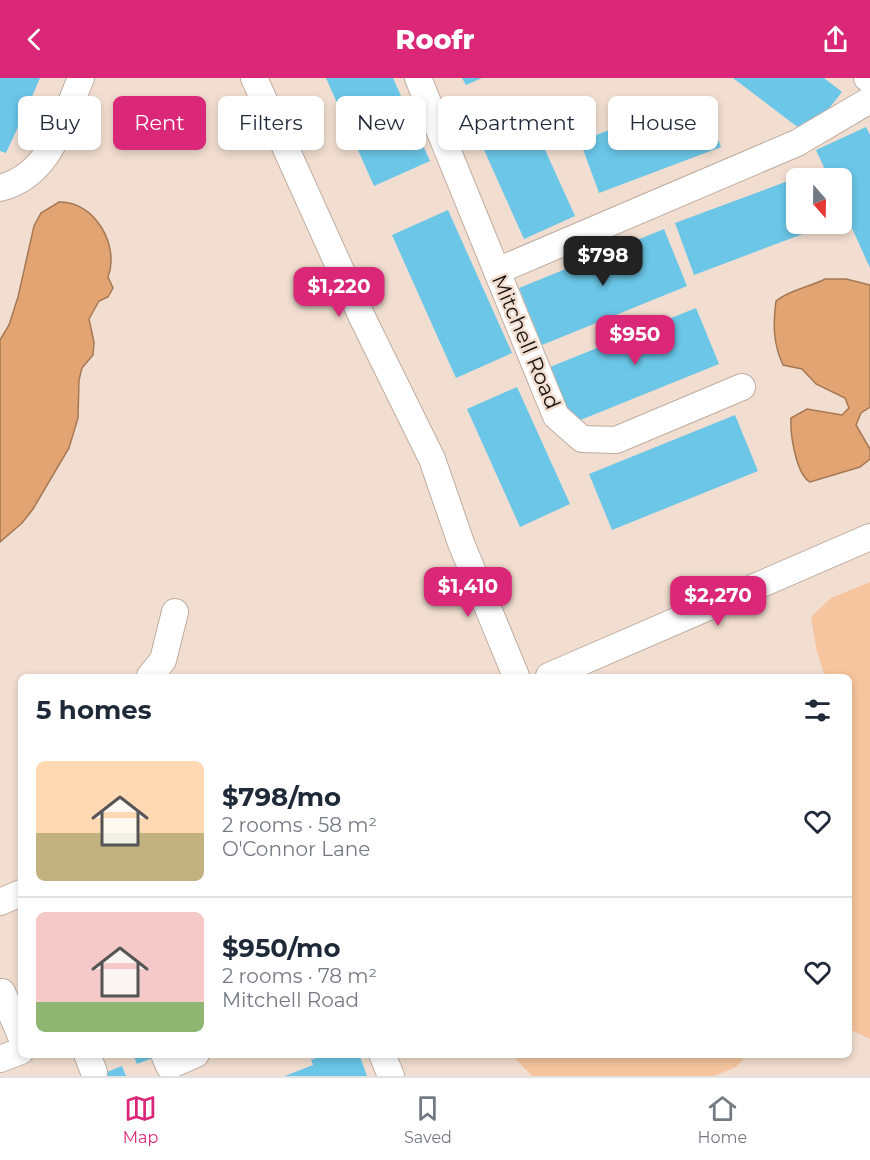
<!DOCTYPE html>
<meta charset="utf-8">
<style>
:root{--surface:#fff;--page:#f6f6f7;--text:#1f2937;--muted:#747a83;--line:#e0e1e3;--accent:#db2777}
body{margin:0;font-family:Montserrat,sans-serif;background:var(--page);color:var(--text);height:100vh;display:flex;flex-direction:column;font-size:22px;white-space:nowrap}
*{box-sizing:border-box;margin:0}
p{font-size:20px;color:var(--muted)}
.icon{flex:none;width:33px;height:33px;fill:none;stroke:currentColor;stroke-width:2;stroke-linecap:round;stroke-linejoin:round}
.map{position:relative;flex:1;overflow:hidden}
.drawer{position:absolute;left:18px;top:596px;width:834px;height:384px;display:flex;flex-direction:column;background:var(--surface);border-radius:9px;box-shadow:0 3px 9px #0003}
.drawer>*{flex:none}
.hud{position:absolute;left:18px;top:18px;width:834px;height:54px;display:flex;gap:12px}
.needle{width:39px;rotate:160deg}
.controls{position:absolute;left:786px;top:90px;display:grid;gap:12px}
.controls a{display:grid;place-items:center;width:66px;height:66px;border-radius:9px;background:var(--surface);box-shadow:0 3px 9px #0003;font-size:30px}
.price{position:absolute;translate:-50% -51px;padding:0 14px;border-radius:12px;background:var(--accent);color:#fff;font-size:20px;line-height:39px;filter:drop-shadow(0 2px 3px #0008)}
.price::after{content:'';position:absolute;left:50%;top:36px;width:18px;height:14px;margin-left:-9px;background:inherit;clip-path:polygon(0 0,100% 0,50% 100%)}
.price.current{background:#222;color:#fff}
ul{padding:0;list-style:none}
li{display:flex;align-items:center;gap:18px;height:150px;padding:0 18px}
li+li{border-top:2px solid var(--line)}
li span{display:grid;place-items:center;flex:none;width:168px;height:120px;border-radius:9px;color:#555}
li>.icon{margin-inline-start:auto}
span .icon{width:72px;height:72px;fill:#fffc;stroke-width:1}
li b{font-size:26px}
h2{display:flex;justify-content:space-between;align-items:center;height:72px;padding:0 18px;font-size:26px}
.chip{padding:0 21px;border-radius:9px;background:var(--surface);box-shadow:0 3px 9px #0003;font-size:21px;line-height:54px}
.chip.current{background:var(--accent);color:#fff}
header{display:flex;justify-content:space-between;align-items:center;height:78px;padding:0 18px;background:var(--accent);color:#fff;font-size:27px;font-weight:800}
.tab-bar{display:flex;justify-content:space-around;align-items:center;height:84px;border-top:2px solid var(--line);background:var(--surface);font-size:16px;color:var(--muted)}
.tab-bar a{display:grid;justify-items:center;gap:3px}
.tab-bar .current{color:var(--accent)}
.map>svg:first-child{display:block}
</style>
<header><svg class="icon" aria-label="back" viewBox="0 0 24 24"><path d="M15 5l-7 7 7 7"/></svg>Roofr<svg class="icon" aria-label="share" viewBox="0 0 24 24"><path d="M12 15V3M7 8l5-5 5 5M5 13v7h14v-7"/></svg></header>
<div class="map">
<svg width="870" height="998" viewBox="0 0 870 998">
<rect width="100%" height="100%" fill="#f1ded0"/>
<!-- green -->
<g fill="#f6c49e">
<path d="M870,504V961L849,951V598H825L817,574L811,539L831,520Z"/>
<path d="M512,977H747L736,989L714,998H532Z"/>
</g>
<!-- water -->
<g fill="#e2a472" stroke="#a57853" stroke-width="1.5">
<path d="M59,124C95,123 120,168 108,199L113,210L108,219L99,223L89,241L94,264L93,277L82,290L79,302L78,340L69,370L33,431L22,445L0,464V262L9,247L18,219L34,148L41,135Z"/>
<path d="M825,201H846L870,207V329L861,335L856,347L870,371V381L860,389L810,404C796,396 790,356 791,340L807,331L842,337L849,330L845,320L816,306L802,291L783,287C773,265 773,247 776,223C791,211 808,210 825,201Z"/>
</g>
<!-- building -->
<g fill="#6bc6e7">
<path d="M0,0H40L30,23L36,25L29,39L24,36L6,75L0,73Z"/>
<path d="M326,0H393L430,83L374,108Z"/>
<path d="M462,0H482L466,7Z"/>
<path d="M733,0H824L842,14L808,57Z"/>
<path d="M701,18L721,69L599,115L580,63Z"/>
<path d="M522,21L575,138L524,161L471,43Z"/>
<path d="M866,49L870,57V190L842,128V100H829L816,72Z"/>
<path d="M796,100V146H813L816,151L694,197L675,145Z"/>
<path d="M448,132L512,275L456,300L392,157Z"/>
<path d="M664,151L687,208L542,267L519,210Z"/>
<path d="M696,230L719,286L573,345L550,289Z"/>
<path d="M517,309L570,426L520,449L467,331Z"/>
<path d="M735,337L758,393L612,452L589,396Z"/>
<path d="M133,976H154L155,979L137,986Z"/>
<path d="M326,976H359L367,998H285L313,987L311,982Z"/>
<path d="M122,988L126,998H97Z"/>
</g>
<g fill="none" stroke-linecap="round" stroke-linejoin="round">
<!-- minor casing -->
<g stroke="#bfada0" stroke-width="28">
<g id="minor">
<path d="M254,0L361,237L432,381L461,465L516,598"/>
<path d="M418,0L556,338L582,361L616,362L742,309"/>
<path d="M867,0L870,2"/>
<path d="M0,110C51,97 62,44 81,0"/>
<path d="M497,193L797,65L870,22"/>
<path d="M150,598L163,582L175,534"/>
<path d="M549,598L870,459"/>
<path d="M0,824L21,815"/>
<path d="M2,914L21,958"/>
<path d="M87,976L94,994"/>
<path d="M164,976L169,988L196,976"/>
<path d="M382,976L391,998"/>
<path d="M0,981L21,973"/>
</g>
</g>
<!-- minor -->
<use href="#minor" stroke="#fff" stroke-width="26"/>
</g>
<g text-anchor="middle" stroke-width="5" stroke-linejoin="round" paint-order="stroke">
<!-- street labels -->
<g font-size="21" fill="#17100c" stroke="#f1ded0">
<text transform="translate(526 264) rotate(67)" y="7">Mitchell Road</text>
</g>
</g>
</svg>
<div class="controls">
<a><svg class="needle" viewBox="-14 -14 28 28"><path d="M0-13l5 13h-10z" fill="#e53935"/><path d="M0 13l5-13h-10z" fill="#747a83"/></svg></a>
</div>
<b class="price current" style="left:603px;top:209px">$798</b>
<b class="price" style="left:339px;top:240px">$1,220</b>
<b class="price" style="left:635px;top:288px">$950</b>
<b class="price" style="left:468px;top:540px">$1,410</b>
<b class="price" style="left:718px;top:549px">$2,270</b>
<div class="hud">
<a class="chip">Buy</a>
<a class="chip current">Rent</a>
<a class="chip">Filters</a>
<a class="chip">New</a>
<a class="chip">Apartment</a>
<a class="chip">House</a>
</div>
<section class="drawer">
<h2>5 homes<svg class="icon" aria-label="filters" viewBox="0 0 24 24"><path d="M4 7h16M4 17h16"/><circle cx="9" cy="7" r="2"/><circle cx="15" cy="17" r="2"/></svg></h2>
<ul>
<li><span style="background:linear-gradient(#ffd9b3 60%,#c2b280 0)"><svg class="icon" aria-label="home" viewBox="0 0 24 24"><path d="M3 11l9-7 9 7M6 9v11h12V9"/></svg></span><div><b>$798/mo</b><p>2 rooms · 58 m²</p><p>O'Connor Lane</p></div><svg class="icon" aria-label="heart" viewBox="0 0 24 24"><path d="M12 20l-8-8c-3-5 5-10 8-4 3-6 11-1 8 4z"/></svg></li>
<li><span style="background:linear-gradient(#f6c9c9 75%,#8fb573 0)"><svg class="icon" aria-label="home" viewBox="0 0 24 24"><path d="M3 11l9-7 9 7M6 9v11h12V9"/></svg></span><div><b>$950/mo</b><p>2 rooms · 78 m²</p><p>Mitchell Road</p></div><svg class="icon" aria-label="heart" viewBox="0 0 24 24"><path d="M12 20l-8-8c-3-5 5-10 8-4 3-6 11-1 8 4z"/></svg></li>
</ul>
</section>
</div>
<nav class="tab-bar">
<a class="current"><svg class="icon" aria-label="map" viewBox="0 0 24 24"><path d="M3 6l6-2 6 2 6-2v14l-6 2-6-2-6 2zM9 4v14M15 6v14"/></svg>Map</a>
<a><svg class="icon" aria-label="saved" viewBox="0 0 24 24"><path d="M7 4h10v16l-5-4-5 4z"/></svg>Saved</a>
<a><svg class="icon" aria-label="home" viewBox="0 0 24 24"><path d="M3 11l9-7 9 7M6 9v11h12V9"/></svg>Home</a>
</nav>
